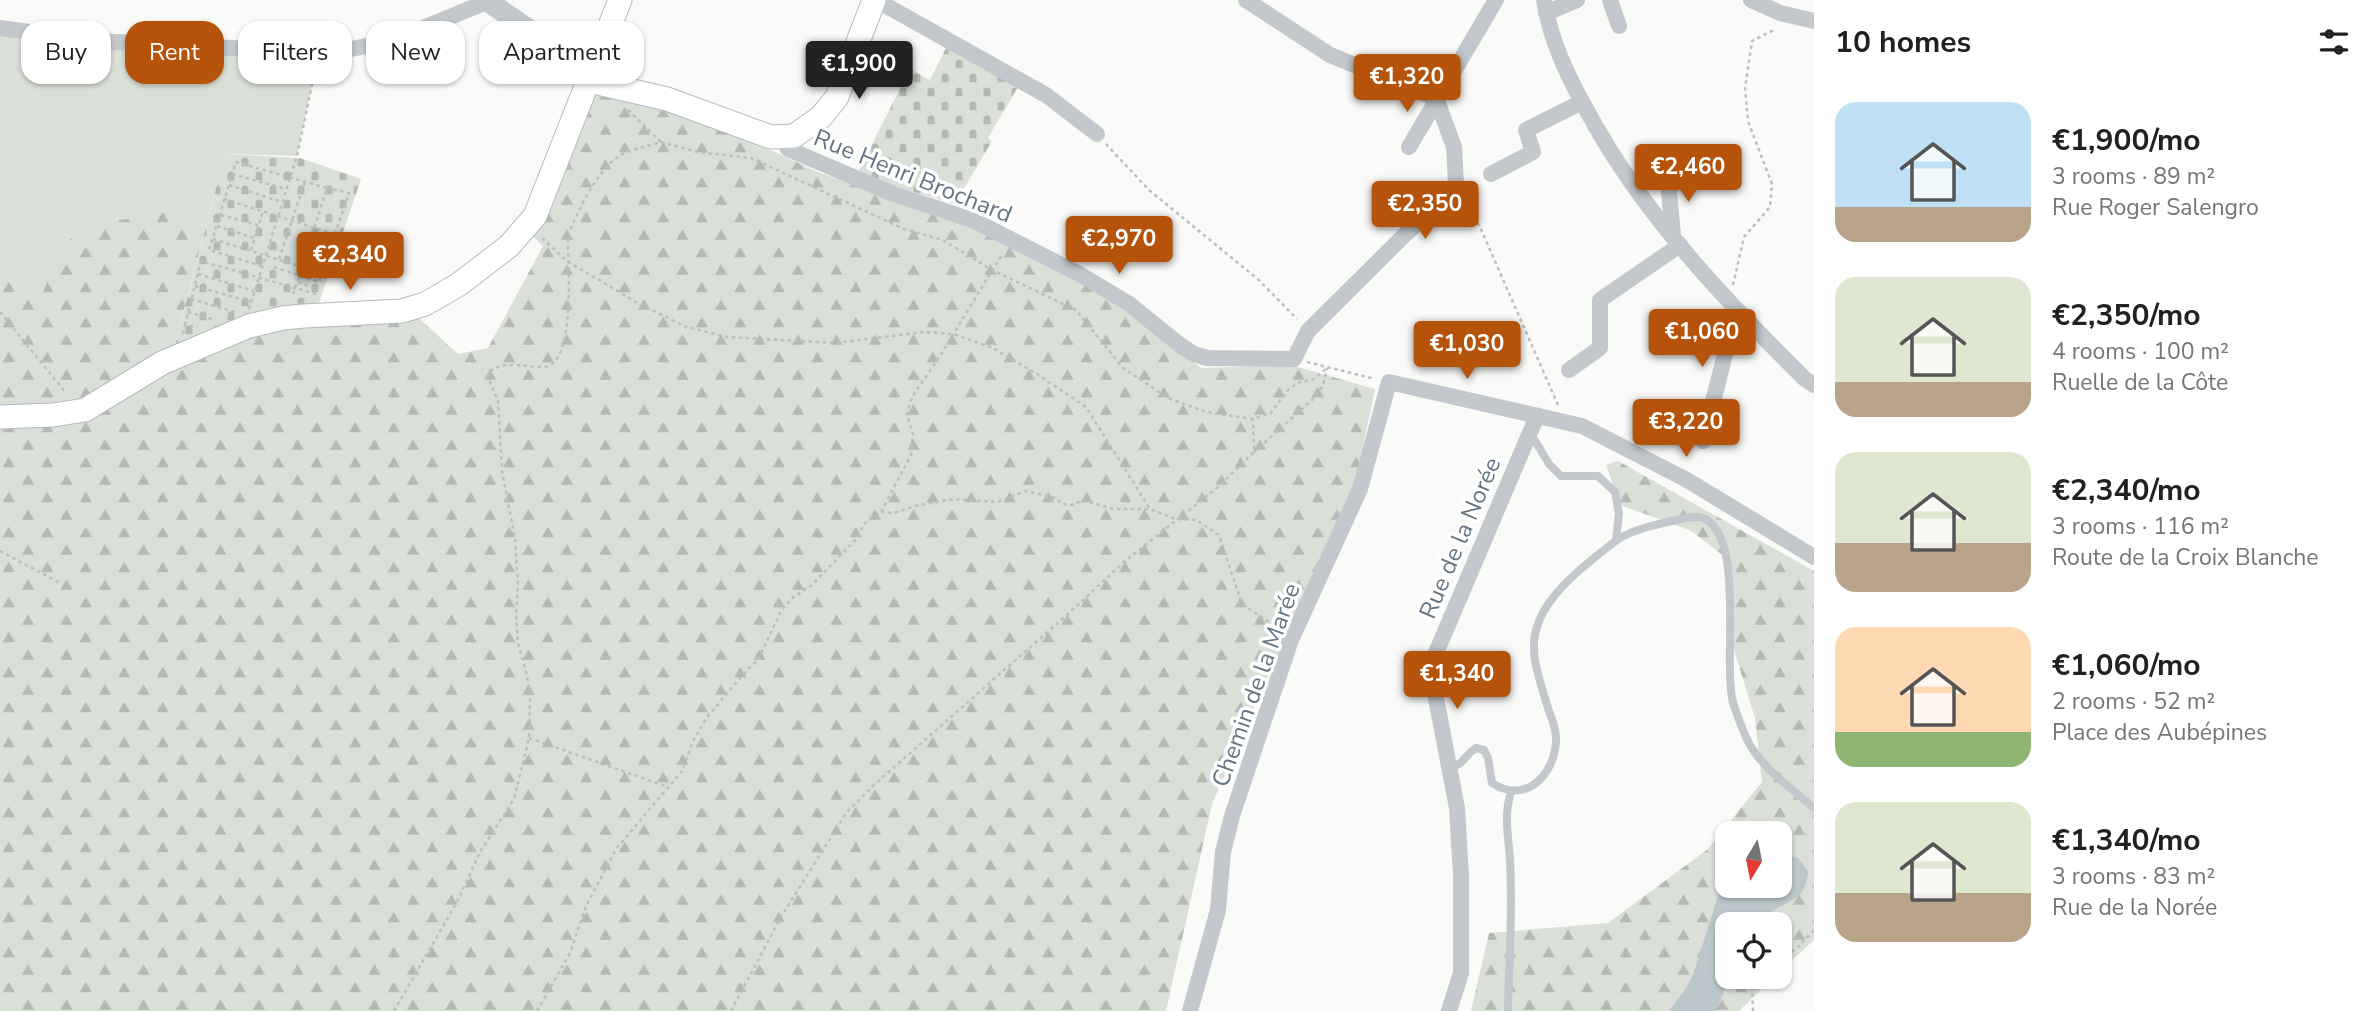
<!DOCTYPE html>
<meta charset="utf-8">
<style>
:root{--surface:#fff;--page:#f6f6f6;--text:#202124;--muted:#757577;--accent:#b45309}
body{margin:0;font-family:"Nunito Sans",sans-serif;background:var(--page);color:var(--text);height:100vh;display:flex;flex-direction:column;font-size:26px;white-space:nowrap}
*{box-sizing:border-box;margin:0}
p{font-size:23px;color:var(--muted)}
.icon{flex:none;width:38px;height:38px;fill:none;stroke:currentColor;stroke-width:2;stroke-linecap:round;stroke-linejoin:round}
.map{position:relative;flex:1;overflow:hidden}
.sheet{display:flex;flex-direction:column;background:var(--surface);width:560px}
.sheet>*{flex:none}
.top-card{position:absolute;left:21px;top:21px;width:665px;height:63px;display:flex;gap:14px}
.needle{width:46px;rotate:190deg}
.fabs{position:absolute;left:1715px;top:821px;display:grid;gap:14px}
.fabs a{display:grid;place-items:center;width:77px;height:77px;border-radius:14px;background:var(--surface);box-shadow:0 2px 5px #0004;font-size:35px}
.price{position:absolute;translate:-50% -60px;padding:0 16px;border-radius:7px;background:var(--accent);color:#fff;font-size:23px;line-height:46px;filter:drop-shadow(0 2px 4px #0008)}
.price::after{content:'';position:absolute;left:50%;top:42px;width:21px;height:16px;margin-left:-10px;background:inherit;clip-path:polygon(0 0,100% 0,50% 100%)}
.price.active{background:#222;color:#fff}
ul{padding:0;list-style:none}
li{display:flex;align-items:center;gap:21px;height:175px;padding:0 21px}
li span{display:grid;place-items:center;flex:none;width:196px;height:140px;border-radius:21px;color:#555}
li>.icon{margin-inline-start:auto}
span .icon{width:84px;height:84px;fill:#fffc;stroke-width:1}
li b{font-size:30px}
h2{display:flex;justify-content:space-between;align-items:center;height:84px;padding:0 21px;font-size:30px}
.tag{padding:0 24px;border-radius:21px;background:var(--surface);box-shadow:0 2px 5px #0004;font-size:24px;line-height:63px}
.tag.active{background:var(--accent);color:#fff}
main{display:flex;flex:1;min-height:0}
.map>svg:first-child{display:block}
</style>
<main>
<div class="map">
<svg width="1814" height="1011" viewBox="0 0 1814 1011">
<defs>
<pattern id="forest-firs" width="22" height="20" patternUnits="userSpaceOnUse" patternTransform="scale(1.75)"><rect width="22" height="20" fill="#dadfd7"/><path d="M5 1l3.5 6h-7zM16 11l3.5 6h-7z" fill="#b4b9b4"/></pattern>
<pattern id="cemetery-stones" width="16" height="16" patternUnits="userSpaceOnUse" patternTransform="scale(1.75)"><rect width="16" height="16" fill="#dadfd7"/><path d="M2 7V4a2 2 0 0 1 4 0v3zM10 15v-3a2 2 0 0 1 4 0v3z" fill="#b4b9b4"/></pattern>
</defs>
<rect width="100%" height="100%" fill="#fafaf8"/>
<!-- grass -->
<path fill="#dadfd7" d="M0,28L319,52L297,156L225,154L206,226L168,212L147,214L128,219L110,220L91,232L72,238L61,246L36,312L17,285L0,278Z"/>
<!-- forest -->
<g fill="url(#forest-firs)" fill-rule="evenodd">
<path d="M600,92L675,106L820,173L975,225L1122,306L1201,368L1291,365L1375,389L1355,486L1292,622L1212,804L1166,1011H0V278L17,285L36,311L61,245L72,238L91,232L110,220L128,219L146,214L168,212L206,226L172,355L274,320L410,310L458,354L488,348L543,246L527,231L590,101Z"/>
<path d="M1618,461L1814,571V940L1780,971V924H1727V976L1774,977L1739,1011H1471L1489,933L1608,923L1708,849L1762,782L1755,718L1726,624L1729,560L1690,530L1620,505L1606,465ZM1727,833H1780V886H1727Z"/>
</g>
<!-- cemetery -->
<g fill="url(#cemetery-stones)">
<path d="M948,44L1018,87L988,138L992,141L955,204L890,185L858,172L910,69L930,80Z"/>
<path d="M225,154L300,158L361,179L317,309L175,345Z"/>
</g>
<!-- water -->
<path fill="#bbc7cb" d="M1780,853L1798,858L1808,871C1806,900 1790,900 1769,913C1764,916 1760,921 1755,923C1748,926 1735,924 1727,924V976L1730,977L1716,1011H1669L1687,987L1694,972L1721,886L1727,881V886H1780Z"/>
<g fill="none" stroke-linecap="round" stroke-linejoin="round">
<!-- secondary casing -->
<g stroke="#b3babf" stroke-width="25">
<g id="secondary">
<path d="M589,81L667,99L771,137L794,136L821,117L837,97L874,0"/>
<path d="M0,417L53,415L85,410L162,363L249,326L283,318L304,316L402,311L425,304L458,285L509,246L535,216L620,0"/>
</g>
</g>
<!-- path -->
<g stroke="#bbbfc2" stroke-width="2.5" stroke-dasharray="3.5 3.5" stroke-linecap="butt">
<path d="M628,110L661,142"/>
<path d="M661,142L697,152L751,158L904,229L943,240L992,270L1076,310L1123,368L1168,398L1206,412L1253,419L1271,413L1286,392L1297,383L1314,379L1327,368"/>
<path d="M1106,144L1149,190L1260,281L1297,319"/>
<path d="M232,174L286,189"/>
<path d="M229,185L282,202"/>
<path d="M1464,198L1480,227L1558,405"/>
<path d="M224,199L334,234"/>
<path d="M221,215L258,225"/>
<path d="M217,226L254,238"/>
<path d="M542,238L567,261L636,302L684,326L727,337L836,343L924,332L953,334L993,348L1037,374L1086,407L1150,509L1175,519L1196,520L1219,535L1242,604L1270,623L1282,627"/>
<path d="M213,239L302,267"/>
<path d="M251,250L263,211"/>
<path d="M279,259L305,182"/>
<path d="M262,266L209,250L236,162L327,188L292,298"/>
<path d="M274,267L319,282L349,193L327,188"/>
<path d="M198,274L254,291"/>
<path d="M298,282L318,290"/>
<path d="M1733,285L1744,237L1770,207L1772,184L1748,121L1745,88L1752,41L1772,31L1774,27"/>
<path d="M195,286L251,302"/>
<path d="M191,299L235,312"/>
<path d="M249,309L297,156L316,66"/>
<path d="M0,312L66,393"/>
<path d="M188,312L215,320"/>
<path d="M185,325L201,261L316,294"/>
<path d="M183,334L185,325L197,327"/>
<path d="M1307,362L1375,379"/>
<path d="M1254,452L1313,399L1323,386L1327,368"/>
<path d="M881,512L894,513L915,506L953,499L997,502L1026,491L1055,498L1063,504L1073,505L1083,500L1113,509H1150"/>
<path d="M0,551L60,583"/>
<path d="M529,738L668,787"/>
<path d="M1780,960L1798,947L1814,930"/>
<path d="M394,1011L457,902L480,852L514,799L529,738L530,697L527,675L518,643L516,615L518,584L515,538L502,472L498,401L488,377L489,372C503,360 525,367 542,367C578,368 567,260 568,236C577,212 599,165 623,154C635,148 649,146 661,142"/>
<path d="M537,1011L570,953L586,906L616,849L682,771L693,741L707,717L747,670L758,660L781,611L792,598L812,585L856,539L865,523L881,512L911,455L913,435L907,414L912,397L938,359L1003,253"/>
<path d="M731,1011L781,917L846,813L876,783L1069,613L1125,561L1217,488L1254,452L1253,419"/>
<path d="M1753,1011L1752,983L1757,976"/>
</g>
<!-- service -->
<g stroke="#c3c8cc" stroke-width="8">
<path d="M1531,434L1549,464L1561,476H1598L1615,492L1619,514L1616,540"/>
<path d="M1450,768C1466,763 1464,755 1476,748L1484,750L1488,758L1492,783C1527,806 1557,772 1556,737C1556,729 1552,719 1549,711C1541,684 1527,651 1538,624C1549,592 1587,563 1613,543C1627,531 1654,525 1672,521C1681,519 1694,515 1703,518C1747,535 1721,668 1734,706C1739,719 1743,733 1750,745C1762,767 1795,792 1814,808"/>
<path d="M1508,1011C1509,962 1513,912 1510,862C1509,837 1503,817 1511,792"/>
</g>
<!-- minor -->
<g stroke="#c3c8cc" stroke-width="16">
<path d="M876,0L1046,95L1097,134"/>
<path d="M1246,0L1330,55L1436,98"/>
<path d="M1544,0C1550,39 1567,75 1586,109C1641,212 1723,298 1805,379L1814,385"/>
<path d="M1610,0L1619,26"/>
<path d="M1751,0L1780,13L1814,21"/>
<path d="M1546,13L1577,0"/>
<path d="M0,28L96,41L329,53L389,42L479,5L485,0"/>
<path d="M782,138L788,149L891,193L975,221L1081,275L1128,303L1180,345L1194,354L1207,358L1294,359L1308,331L1456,184L1454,147L1436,98"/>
<path d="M1409,147L1496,0"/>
<path d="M1491,174L1533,152L1526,130L1582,102"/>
<path d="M1673,236L1668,180L1684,165"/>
<path d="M1569,370L1600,348V300L1680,245"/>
<path d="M1703,441L1729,339L1746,321"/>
<path d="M1190,1011L1218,910L1223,852L1232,816L1291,640L1360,489L1389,382L1582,426L1687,480L1814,557"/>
<path d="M1449,1011L1461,973V876L1457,808L1430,667L1537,416"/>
</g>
<!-- tertiary -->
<path stroke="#c3c8cc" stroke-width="21" d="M486,0L592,73"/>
<!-- secondary -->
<use href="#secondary" stroke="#fff" stroke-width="23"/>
</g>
<g text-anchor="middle" stroke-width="7" stroke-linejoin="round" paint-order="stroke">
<!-- street labels -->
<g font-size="24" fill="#657683" stroke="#fff">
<text transform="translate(913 176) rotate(22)" y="8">Rue Henri Brochard</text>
<text transform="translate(1460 538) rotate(-67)" y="8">Rue de la Norée</text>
<text transform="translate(1256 685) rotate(-70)" y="8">Chemin de la Marée</text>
</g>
</g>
</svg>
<div class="fabs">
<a><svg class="needle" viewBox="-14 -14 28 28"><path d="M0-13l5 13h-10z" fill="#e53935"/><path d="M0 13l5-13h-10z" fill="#757577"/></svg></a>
<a><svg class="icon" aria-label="locate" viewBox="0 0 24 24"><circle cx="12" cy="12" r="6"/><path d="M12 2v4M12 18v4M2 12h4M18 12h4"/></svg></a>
</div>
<b class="price active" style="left:859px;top:101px">€1,900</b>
<b class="price" style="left:1407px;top:114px">€1,320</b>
<b class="price" style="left:1688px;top:204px">€2,460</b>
<b class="price" style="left:1425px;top:241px">€2,350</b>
<b class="price" style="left:1119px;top:276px">€2,970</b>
<b class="price" style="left:350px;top:292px">€2,340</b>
<b class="price" style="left:1702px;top:369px">€1,060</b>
<b class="price" style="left:1467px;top:381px">€1,030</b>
<b class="price" style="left:1686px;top:459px">€3,220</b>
<b class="price" style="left:1457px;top:711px">€1,340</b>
<div class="top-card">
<a class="tag">Buy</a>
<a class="tag active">Rent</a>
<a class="tag">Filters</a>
<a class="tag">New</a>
<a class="tag">Apartment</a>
</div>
</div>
<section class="sheet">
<h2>10 homes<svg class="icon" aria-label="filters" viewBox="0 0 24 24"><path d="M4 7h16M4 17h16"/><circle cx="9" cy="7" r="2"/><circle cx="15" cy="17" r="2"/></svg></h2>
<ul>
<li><span style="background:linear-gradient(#bfe0f5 75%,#b9a48a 0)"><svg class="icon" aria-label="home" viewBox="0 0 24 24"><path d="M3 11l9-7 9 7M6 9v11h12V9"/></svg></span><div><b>€1,900/mo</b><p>3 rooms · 89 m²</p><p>Rue Roger Salengro</p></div></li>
<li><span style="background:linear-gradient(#dfe7d0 75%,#b9a48a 0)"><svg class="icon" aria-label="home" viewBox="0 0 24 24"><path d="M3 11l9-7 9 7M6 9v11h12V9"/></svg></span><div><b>€2,350/mo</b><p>4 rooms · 100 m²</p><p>Ruelle de la Côte</p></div></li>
<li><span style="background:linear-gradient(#dfe7d0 65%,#b9a48a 0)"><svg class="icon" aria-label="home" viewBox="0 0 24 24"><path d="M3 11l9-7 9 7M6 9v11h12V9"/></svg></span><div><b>€2,340/mo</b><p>3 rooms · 116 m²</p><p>Route de la Croix Blanche</p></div></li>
<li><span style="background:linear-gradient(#ffd9b3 75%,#8fb573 0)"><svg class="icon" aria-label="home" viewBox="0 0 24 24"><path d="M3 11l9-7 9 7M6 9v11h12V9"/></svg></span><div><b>€1,060/mo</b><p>2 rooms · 52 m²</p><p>Place des Aubépines</p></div></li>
<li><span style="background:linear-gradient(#dfe7d0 65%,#b9a48a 0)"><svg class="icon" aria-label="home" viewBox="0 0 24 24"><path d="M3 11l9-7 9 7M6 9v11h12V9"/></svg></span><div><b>€1,340/mo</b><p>3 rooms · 83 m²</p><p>Rue de la Norée</p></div></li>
</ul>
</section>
</main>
